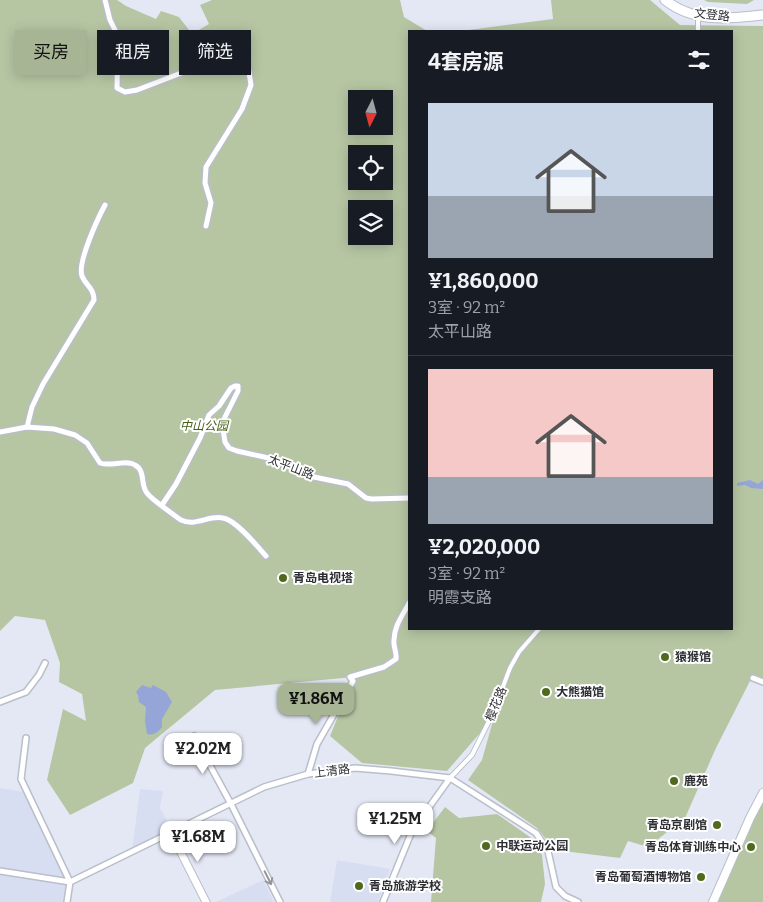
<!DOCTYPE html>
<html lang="zh">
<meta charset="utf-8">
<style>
:root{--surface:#171b24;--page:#20242c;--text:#f1f3f6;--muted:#9ea1a6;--line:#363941;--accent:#a8b594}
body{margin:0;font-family:Bitter,"Noto Sans SC",serif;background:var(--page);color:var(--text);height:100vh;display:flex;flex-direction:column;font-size:19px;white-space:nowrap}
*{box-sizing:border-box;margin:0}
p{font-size:16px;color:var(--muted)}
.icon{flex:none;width:28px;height:28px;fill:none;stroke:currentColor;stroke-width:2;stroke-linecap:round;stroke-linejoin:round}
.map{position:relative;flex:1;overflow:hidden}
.side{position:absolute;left:408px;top:30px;width:325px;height:600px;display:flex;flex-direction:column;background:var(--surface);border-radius:0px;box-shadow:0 2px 12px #0003}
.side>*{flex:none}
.top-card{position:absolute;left:15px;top:30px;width:318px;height:45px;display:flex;gap:10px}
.needle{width:32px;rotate:186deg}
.buttons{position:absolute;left:348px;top:90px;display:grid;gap:10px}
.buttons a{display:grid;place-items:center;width:45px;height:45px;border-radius:0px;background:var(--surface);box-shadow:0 2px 12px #0003;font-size:25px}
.price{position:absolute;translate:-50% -42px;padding:0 11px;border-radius:10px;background:#fff;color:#222;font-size:16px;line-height:32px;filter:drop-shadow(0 1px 2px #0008)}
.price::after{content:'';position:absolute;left:50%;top:30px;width:15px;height:11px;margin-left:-8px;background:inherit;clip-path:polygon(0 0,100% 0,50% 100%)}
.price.active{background:var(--accent);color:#111}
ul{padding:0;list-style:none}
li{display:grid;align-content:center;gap:10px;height:265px;padding:0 20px}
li+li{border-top:1px solid var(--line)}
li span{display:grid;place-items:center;height:155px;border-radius:0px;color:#555}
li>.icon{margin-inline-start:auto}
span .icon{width:90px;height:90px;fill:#fffc;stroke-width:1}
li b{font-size:21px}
h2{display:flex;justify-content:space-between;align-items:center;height:60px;padding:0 20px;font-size:21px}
.pill{padding:0 18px;border-radius:0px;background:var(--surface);box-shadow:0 2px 12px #0003;font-size:18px;line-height:45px}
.pill.active{background:var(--accent);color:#111}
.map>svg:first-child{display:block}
</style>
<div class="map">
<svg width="763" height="902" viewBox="0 0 763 902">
<rect width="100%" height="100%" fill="#e4e8f5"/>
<!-- built -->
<g fill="#d8def2">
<path d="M0,788L24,792L67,884L63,902H0Z"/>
<path d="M140,789L163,791L160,808L172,830L132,851Z"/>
<path d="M337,860L390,869L378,902H330Z"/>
<path d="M263,880L274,902H216Z"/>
</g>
<!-- green -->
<g fill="#b6c6a3" fill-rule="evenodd">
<path d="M0,0H117L126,6L156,19L161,11L179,17L192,34L209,24L200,5L212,0H400L404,17L427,31H409V629H731V31H461L553,19L551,0H650L680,25L763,26V685L750,681L716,748L685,818L648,847L628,841L620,858L555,850L537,828L468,780L482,760L494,717L447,771L362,763L330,736L354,677L215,690L145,748L133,783L70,815L47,780L63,709L86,721L82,694L59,682L60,663L45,620L15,616L0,631ZM356,99H384V126H356ZM356,154H384V181H356ZM356,209H384V236H356Z"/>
<path d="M704,0H754L747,4L708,2Z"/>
<path d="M763,800V902H717L752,819Z"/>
<path d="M445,807L459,818L497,814L530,837L542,855L545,884L541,902H431L436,838L427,831Z"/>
</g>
<!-- water -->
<g fill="#95a5d7">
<path d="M750,480L758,484L763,480V489L751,488L745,485L737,486V483Z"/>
<path d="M142,685L151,688L153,685L166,692L172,702L162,719V727C158,732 154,736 147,734L145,721L146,707L139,702L138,695L136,692Z"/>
</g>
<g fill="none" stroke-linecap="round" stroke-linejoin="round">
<!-- pedestrian casing -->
<g stroke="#b9beca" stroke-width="6">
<g id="pedestrian">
<path d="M698,31V16"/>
<path d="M450,778L472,755L493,713L510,668L519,652L539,629"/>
</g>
</g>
<!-- minor casing -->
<g stroke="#b9beca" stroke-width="8">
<g id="minor">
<path d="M105,0L110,20L118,36L117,88L125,92L137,90L228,55L239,53L248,66L251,85L242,109L206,167L205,183L211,203L206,226"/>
<path d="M27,427L32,407L43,384L94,300C94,288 86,286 82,276C77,263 98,218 105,205"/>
<path d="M0,432L27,427L54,429L75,435L87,443L100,463C111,467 126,459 135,465C146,471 140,485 147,493C152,500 173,514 181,520C196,527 208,515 223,518C236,520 257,546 266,556"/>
<path d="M162,505L176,484L200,438L209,415L219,406L231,388L235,386H238V391L222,423L225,442L229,448L237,451L273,459L309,476L348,484L366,498L372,499L409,498"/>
<path d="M753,678L763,682"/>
<path d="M0,702L26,692L39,675L45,663"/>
<path d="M194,736L231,804L280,902"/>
<path d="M26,738L21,779L70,882"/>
<path d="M308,774L317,744L353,681L350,677L384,667L396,659C397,652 393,647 394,640C394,626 403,615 409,603"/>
<path d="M0,871L70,882"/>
<path d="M67,902L70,882L264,787L308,774L355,768L391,771L450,778L536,833L548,851L556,887L565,896L578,902"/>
<path d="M383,902L412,831L450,778"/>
</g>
</g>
<!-- tertiary casing -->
<g stroke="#b9beca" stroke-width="9">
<path id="tertiary" d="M171,833L206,902"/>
</g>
<!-- secondary casing -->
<g stroke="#b9beca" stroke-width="10">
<path id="secondary" d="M713,902L750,818L763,793"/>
</g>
<!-- primary casing -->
<g stroke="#b9beca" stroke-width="11">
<path id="primary" d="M665,0C694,23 728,19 763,15"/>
</g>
<!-- pedestrian -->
<use href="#pedestrian" stroke="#fff" stroke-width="4"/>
<!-- minor -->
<use href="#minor" stroke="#fff" stroke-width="5"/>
<!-- tertiary -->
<use href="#tertiary" stroke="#fff" stroke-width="7"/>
<!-- secondary -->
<use href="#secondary" stroke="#fff" stroke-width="8"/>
<!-- primary -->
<use href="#primary" stroke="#fff" stroke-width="9"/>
</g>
<!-- one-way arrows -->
<defs><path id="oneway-shaft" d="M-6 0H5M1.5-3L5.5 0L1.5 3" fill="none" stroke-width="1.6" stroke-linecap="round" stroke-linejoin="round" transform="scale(1.25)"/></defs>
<use stroke="#969699" href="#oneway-shaft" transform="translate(268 878) rotate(63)"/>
<!-- markers -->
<g fill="#4f6a1d" stroke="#fff" stroke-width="2">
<circle cx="283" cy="578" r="5"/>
<circle cx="665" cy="657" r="5"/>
<circle cx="546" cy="692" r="5"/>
<circle cx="674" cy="781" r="5"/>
<circle cx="717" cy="825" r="5"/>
<circle cx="486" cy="846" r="5"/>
<circle cx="751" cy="847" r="5"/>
<circle cx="701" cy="877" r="5"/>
<circle cx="359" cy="886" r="5"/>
</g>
<g text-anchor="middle" stroke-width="4" stroke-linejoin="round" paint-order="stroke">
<!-- street labels -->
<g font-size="12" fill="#2d2e33" stroke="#fff">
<text transform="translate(712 15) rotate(6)" y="4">文登路</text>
<text transform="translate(291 467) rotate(21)" y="4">太平山路</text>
<text transform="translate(496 704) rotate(-67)" y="4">樱花路</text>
<text transform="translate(332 771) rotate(-7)" y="4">上清路</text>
</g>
<!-- park labels -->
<g font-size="12" font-style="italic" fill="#455f12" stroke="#fff">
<text x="204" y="430">中山公园</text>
</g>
<!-- poi labels -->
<g font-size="12" font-weight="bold" fill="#2d2e33" stroke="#fff" text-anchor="start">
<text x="293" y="582">青岛电视塔</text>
<text x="675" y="661">猿猴馆</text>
<text x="556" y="696">大熊猫馆</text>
<text x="684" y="785">鹿苑</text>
<text x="707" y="829" text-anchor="end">青岛京剧馆</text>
<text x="496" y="850">中联运动公园</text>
<text x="741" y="851" text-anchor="end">青岛体育训练中心</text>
<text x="691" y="881" text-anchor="end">青岛葡萄酒博物馆</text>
<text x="369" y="890">青岛旅游学校</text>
</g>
</g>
</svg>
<div class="buttons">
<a><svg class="needle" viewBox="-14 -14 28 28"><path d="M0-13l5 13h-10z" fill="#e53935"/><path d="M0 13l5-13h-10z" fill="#9ea1a6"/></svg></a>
<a><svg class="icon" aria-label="locate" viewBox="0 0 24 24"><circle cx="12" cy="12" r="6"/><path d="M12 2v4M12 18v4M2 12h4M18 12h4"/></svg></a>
<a><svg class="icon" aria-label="layers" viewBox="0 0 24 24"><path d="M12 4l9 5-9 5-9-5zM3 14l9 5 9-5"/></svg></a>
</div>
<b class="price active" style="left:316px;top:725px">¥1.86M</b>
<b class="price" style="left:203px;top:775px">¥2.02M</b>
<b class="price" style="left:395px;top:845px">¥1.25M</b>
<b class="price" style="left:198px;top:863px">¥1.68M</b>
<div class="top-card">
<a class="pill active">买房</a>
<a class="pill">租房</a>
<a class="pill">筛选</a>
</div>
<section class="side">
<h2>4套房源<svg class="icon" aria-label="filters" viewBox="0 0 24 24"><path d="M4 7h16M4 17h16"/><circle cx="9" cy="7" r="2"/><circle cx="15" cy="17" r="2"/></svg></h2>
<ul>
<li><span style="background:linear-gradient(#c9d6e8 60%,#9aa5b1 0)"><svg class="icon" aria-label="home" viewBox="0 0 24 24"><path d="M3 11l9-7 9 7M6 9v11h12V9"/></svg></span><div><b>¥1,860,000</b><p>3室 · 92 m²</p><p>太平山路</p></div></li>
<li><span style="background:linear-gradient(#f6c9c9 70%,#9aa5b1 0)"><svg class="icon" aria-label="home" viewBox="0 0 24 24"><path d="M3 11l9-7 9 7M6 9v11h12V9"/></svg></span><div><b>¥2,020,000</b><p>3室 · 92 m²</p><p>明霞支路</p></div></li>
</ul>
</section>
</div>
